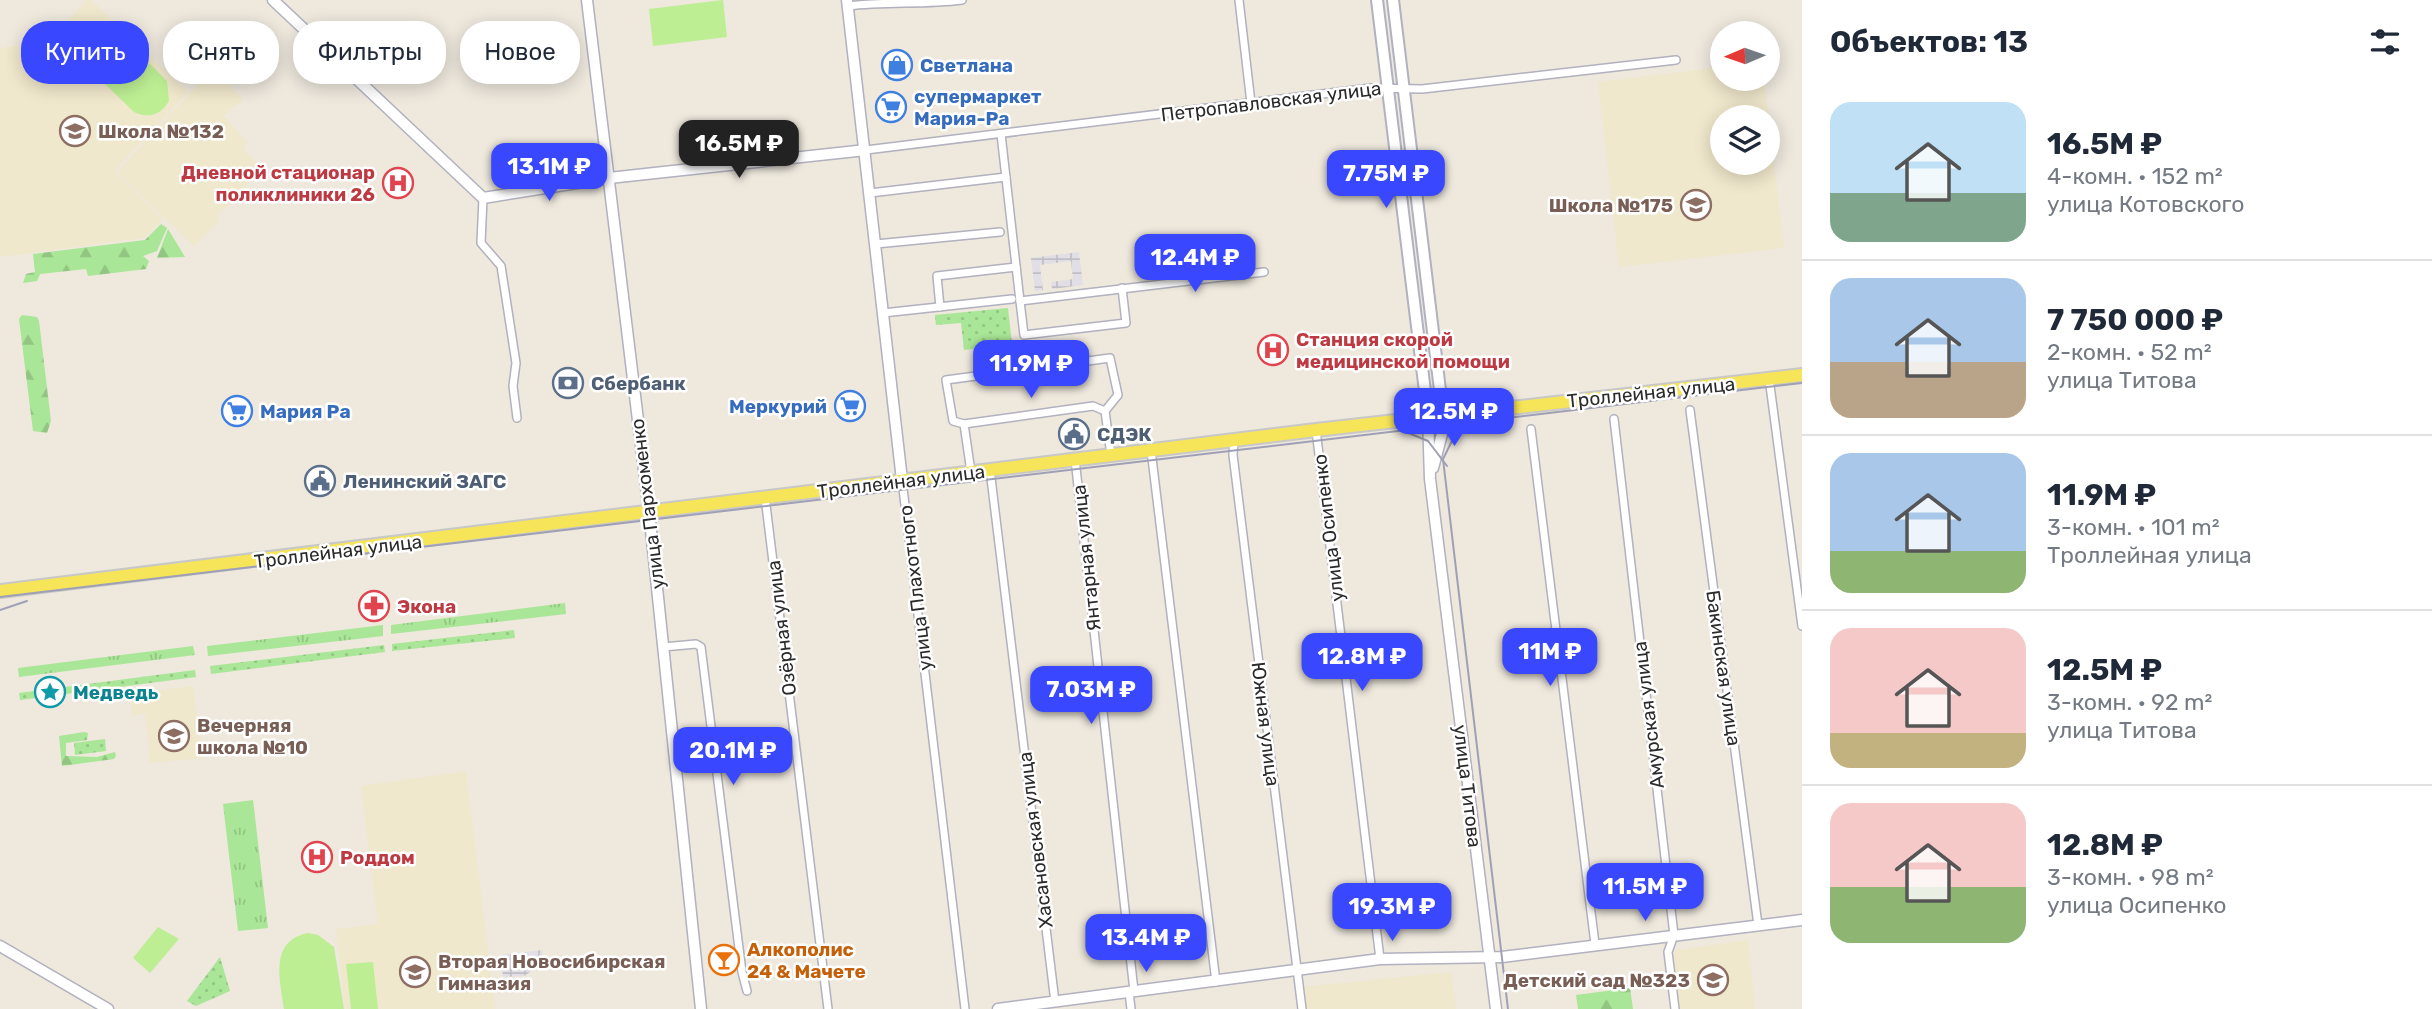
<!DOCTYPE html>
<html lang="ru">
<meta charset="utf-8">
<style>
:root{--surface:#fff;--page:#f6f6f7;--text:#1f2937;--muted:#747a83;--line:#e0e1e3;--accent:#3947ff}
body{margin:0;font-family:Rubik,sans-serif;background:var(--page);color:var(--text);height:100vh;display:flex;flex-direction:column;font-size:26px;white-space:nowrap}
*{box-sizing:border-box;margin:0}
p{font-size:23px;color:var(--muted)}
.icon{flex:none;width:38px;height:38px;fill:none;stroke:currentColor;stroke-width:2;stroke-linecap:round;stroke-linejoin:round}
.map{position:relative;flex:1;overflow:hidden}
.side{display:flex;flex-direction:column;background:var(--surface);width:630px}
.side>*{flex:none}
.guide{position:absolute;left:21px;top:21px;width:665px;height:63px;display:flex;gap:14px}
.needle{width:46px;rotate:268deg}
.fabs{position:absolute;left:1710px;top:21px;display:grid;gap:14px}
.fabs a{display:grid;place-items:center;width:70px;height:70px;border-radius:50%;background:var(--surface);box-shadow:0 4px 18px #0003;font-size:35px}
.price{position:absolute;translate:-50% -60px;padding:0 16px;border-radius:14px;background:var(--accent);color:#fff;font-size:23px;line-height:46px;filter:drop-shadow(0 2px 4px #0008)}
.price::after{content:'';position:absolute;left:50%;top:42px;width:21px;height:16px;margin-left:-10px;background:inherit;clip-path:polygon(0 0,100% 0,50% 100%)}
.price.active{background:#222;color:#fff}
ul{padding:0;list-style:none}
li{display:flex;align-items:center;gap:21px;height:175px;padding:0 28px}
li+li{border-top:2px solid var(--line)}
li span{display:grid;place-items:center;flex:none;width:196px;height:140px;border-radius:21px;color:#555}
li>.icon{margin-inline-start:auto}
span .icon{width:84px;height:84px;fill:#fffc;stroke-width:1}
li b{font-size:30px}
h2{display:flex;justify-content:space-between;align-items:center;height:84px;padding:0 28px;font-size:30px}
.pill{padding:0 24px;border-radius:28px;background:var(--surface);box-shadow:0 4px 18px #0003;font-size:24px;line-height:63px}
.pill.active{background:var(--accent);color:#fff}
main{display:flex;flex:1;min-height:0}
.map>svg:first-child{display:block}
</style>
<main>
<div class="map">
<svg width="1802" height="1009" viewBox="0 0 1802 1009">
<defs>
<pattern id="industrial-grid" width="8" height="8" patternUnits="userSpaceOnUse" patternTransform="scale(1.75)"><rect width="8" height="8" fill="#e1dee6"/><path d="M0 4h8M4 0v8" fill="none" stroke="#c1bfc5"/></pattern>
<pattern id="grass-tufts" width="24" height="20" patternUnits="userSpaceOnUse" patternTransform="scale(1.75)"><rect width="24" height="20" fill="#a9e697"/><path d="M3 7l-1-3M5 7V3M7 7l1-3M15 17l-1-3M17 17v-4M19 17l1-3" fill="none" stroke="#92c582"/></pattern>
<pattern id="forest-firs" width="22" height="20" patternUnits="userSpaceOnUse" patternTransform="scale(1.75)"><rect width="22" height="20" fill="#a9e697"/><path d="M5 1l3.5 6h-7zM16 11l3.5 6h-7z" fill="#92c582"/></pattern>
<pattern id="park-dots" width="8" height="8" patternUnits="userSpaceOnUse" patternTransform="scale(1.75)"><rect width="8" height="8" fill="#a9e697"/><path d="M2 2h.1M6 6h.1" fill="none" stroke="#92c582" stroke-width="1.8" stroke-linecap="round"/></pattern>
</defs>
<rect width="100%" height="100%" fill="#eee8dd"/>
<!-- industrial -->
<g fill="url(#industrial-grid)">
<path d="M1079,252L1083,285L1052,289L1051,282L1073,279L1071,261L1040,265L1043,290L1035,291L1031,258Z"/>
<path d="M542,950L544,963L524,976L503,977L501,955Z"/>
</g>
<!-- education -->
<g fill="#f0e8cc" fill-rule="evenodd">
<path d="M87,0H91L188,92L114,171L163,219L144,238L0,257V48L48,42Z"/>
<path d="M1722,67V79H1764L1784,248L1619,267L1598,82ZM1722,117H1768V163H1722Z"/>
<path d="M213,68L243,99L224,116L248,143L243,149L263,169L216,217L220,221L194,246L117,172Z"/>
<path d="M193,686L203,758L150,763L145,713L132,715L130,699L151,697V691Z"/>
<path d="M466,771L495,1009H345L336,929L378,924L361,786Z"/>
<path d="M1748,940L1755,1009H1678L1671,951Z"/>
<path d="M1451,972L1456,1009H1306L1303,987Z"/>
</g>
<!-- grass -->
<g fill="url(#grass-tufts)">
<path d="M565,603L566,614L391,634V625Z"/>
<path d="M383,625V636L208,656L207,646Z"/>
<path d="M193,646L195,655L19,677L18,668Z"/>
<path d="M253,800L268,928L238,931L223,804Z"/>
</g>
<!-- forest -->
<g fill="url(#forest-firs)">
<path d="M161,224L167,228L157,251L143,256L149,261L146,269L88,276L86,269L40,274L37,281L23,283L26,274L35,272L33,254L145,240Z"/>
<path d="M168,229L185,257L157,258Z"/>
<path d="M22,315L37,317L39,321L51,421L47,433L33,431L19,319Z"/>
<path d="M84,732L88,733L87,740L66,743V756L97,757L115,752L116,756L114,759L62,766L59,736Z"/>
<path d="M1630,988L1633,1009H1578L1576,995Z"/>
</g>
<!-- park -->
<g fill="url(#park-dots)">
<path d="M1008,308L1012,344L964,350L961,323L936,325L935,315Z"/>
<path d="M514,630L515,638L392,651V644Z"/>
<path d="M384,645L385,652L211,674L210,666Z"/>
<path d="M195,670L196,677L20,700L19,693Z"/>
<path d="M105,739L106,751L75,755L74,743Z"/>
<path d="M220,957L230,991L196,1006L187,1001Z"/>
</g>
<!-- pitch -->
<g fill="#bdee93">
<path d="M723,0L727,37L653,46L649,9Z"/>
<path d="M96,21L111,25L167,81L169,101C161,115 148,119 134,112L77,57C71,40 78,25 96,21Z"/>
<path d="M158,927L179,939L150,973L133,958Z"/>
<path d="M308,933L318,935L334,947L344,1009H284C280,979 269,941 308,933Z"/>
<path d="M373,962L378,1009H351L346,964Z"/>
</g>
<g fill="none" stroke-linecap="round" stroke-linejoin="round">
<!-- minor casing -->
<g stroke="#b1b1bf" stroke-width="10">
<g id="minor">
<path d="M1239,0L1251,103"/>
<path d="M848,6C886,1 923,5 962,0"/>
<path d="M1001,134L1020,301L1264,272"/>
<path d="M866,150L1371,88L1422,89L1676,60"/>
<path d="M870,193L1006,177"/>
<path d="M483,198L481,243L501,266L516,363L513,386L517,418"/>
<path d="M876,244L1000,232"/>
<path d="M1020,301L1024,335L1126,323L1122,288"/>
<path d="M940,307L937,276L1016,267"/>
<path d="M883,313L1012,299"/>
<path d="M1769,378L1802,626"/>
<path d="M1690,410L1758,925"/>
<path d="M1614,419L1674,935L1668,952L1675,1009"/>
<path d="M964,424L953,421L946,380L1110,358L1118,395L1105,411"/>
<path d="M1531,429L1595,944"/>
<path d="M1316,430L1380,959"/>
<path d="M1234,440L1233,455L1302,1009"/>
<path d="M1151,450L1216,982"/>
<path d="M1075,459L1134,991"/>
<path d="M990,470L1055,1002"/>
<path d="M971,472L964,424L1093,406L1105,411L1111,455"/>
<path d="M902,480L965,1009"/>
<path d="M765,497L828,1009"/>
<path d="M663,647L696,644L701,647L742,972L747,991"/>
<path d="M1129,992L1131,1009"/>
</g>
</g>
<!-- tertiary casing -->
<g stroke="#b1b1bf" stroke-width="13">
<g id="tertiary">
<path d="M273,0L483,198L609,178L866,150"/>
<path d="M587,0L649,511L701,1009"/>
<path d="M847,0L902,480"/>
<path d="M1428,416L1430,479L1496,1009"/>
<path d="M1433,468L1443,430V415"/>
<path d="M0,946L108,1009"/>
<path d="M998,1009L1380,959L1502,957L1802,920"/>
</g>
</g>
<!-- secondary casing -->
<g stroke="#b1b1bf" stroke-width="14">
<g id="secondary">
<path d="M1377,0L1428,416"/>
<path d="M1393,0L1443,415"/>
</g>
</g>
<!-- primary casing -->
<g stroke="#c8c8c8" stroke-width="16">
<path id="primary" d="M0,591L1316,430L1802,375"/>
</g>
<!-- minor -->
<use href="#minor" stroke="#fff" stroke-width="7"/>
<!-- tertiary -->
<use href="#tertiary" stroke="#fff" stroke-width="10"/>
<!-- secondary -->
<use href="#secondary" stroke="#fff" stroke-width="10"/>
<!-- primary -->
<use href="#primary" stroke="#f6e459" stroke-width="12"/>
<!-- tram -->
<g stroke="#9fa0b6" stroke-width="2">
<path d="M1473,423L1454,437L1443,459L1508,1009"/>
<path d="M1406,432L1428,441L1447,466"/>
<path d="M0,597L1802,383"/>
<path d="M0,610L27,601"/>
</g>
</g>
<!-- icons -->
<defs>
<g id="shop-ring" transform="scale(1.575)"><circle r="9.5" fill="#fff" stroke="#3f7fe0" stroke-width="1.5"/><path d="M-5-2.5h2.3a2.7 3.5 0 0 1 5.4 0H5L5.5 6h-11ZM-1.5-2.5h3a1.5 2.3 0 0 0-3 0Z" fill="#3f7fe0"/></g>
<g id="supermarket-ring" transform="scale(1.575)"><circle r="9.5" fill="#fff" stroke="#3f7fe0" stroke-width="1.5"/><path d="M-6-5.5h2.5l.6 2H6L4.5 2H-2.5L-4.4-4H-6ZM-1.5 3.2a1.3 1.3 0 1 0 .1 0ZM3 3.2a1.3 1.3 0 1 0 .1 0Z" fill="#3f7fe0"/></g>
<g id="school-ring" transform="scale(1.575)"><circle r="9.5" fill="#fff" stroke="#8d6e63" stroke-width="1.5"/><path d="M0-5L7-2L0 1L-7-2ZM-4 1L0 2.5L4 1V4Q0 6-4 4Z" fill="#8d6e63"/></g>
<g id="hospital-ring" transform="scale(1.575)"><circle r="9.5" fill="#fff" stroke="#e0444e" stroke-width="1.5"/><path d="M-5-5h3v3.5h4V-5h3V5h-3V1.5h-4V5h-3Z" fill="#e0444e"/></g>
<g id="bank-ring" transform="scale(1.575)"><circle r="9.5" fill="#fff" stroke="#5c6f8a" stroke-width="1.5"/><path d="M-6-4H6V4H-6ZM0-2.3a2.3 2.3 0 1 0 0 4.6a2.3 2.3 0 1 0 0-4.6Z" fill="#5c6f8a"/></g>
<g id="civic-ring" transform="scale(1.575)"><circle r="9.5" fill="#fff" stroke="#5c6f8a" stroke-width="1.5"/><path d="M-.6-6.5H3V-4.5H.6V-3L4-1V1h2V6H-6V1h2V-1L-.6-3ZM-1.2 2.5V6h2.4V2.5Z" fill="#5c6f8a"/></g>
<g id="pharmacy-ring" transform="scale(1.575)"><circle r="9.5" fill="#fff" stroke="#e0444e" stroke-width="1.5"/><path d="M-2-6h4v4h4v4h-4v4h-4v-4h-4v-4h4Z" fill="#e0444e"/></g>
<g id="sight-ring" transform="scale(1.575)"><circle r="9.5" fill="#fff" stroke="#0f9aa8" stroke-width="1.5"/><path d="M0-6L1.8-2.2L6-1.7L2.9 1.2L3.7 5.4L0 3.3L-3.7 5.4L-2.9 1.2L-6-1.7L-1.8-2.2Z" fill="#0f9aa8"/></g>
<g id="bar-ring" transform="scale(1.575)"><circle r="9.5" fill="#fff" stroke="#e8710a" stroke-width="1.5"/><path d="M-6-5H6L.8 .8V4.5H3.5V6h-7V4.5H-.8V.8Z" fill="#e8710a"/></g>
</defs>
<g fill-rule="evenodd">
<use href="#shop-ring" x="897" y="65"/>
<use href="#supermarket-ring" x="891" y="107"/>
<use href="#school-ring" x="75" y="131"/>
<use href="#hospital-ring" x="398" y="183"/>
<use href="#school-ring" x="1696" y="205"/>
<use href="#hospital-ring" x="1273" y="350"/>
<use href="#bank-ring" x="568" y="383"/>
<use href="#supermarket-ring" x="850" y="406"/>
<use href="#supermarket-ring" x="237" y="411"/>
<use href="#civic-ring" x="1074" y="434"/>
<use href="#civic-ring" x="320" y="481"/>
<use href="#pharmacy-ring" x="374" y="606"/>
<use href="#sight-ring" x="50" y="692"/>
<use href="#school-ring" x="174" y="736"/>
<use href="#hospital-ring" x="317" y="857"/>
<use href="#bar-ring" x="724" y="960"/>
<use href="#school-ring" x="415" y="972"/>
<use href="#school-ring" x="1713" y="980"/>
</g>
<g text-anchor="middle" stroke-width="5" stroke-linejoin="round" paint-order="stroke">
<!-- shop labels -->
<g font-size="19" font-weight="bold" fill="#366cbe" stroke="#fff" text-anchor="start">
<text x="920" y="72">Светлана</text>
<text x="914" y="103">супермаркет<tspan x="914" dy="22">Мария-Ра</tspan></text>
<text x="827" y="413" text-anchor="end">Меркурий</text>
<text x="260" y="418">Мария Ра</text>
</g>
<!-- street labels -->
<g font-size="19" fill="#2b2b2b" stroke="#fff">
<text transform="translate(1271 101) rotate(-7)" y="7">Петропавловская улица</text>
<text transform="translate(1651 392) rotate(-6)" y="7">Троллейная улица</text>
<text transform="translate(901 481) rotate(-7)" y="7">Троллейная улица</text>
<text transform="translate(647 504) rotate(-97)" y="7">улица Пархоменко</text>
<text transform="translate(1328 528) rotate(-97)" y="7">улица Осипенко</text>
<text transform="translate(338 551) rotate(-7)" y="7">Троллейная улица</text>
<text transform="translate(1086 558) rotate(-96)" y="7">Янтарная улица</text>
<text transform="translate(915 588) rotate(-97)" y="7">улица Плахотного</text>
<text transform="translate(781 628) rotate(-97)" y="7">Озёрная улица</text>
<text transform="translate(1724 668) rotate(82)" y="7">Бакинская улица</text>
<text transform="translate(1648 715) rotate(-97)" y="7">Амурская улица</text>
<text transform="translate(1266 724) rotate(83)" y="7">Южная улица</text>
<text transform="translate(1468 786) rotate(83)" y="7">улица Титова</text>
<text transform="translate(1035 840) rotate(-97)" y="7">Хасановская улица</text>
</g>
<!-- education labels -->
<g font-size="19" font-weight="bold" fill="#785e54" stroke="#fff" text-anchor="start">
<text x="98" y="138">Школа №132</text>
<text x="1673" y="212" text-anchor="end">Школа №175</text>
<text x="197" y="732">Вечерняя<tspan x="197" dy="22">школа №10</tspan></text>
<text x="438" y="968">Вторая Новосибирская<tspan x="438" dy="22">Гимназия</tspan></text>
<text x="1690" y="987" text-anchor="end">Детский сад №323</text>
</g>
<!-- health labels -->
<g font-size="19" font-weight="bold" fill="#be3a42" stroke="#fff" text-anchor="start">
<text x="375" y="179" text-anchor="end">Дневной стационар<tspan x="375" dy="22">поликлиники 26</tspan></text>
<text x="1296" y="346">Станция скорой<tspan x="1296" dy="22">медицинской помощи</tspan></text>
<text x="397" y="613">Экона</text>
<text x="340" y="864">Роддом</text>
</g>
<!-- service labels -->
<g font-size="19" font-weight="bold" fill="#4e5e75" stroke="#fff" text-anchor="start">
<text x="591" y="390">Сбербанк</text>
<text x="1097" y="441">СДЭК</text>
<text x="343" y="488">Ленинский ЗАГС</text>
</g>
<!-- culture labels -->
<g font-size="19" font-weight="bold" fill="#0d838f" stroke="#fff" text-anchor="start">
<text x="73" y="699">Медведь</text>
</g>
<!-- food labels -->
<g font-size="19" font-weight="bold" fill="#c56008" stroke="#fff" text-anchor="start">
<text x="747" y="956">Алкополис<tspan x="747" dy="22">24 &amp; Мачете</tspan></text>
</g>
</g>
</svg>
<div class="fabs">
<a><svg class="needle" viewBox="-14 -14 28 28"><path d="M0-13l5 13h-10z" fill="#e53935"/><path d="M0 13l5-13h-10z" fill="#747a83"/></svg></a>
<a><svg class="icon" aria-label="layers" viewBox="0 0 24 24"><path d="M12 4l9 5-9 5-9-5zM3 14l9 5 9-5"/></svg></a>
</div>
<b class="price active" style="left:739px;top:180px">16.5M ₽</b>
<b class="price" style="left:549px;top:203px">13.1M ₽</b>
<b class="price" style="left:1386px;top:210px">7.75M ₽</b>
<b class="price" style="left:1195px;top:294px">12.4M ₽</b>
<b class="price" style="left:1031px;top:400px">11.9M ₽</b>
<b class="price" style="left:1454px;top:448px">12.5M ₽</b>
<b class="price" style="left:1550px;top:688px">11M ₽</b>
<b class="price" style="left:1362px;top:693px">12.8M ₽</b>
<b class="price" style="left:1091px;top:726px">7.03M ₽</b>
<b class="price" style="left:733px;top:787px">20.1M ₽</b>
<b class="price" style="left:1645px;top:923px">11.5M ₽</b>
<b class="price" style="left:1392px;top:943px">19.3M ₽</b>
<b class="price" style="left:1146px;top:974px">13.4M ₽</b>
<div class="guide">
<a class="pill active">Купить</a>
<a class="pill">Снять</a>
<a class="pill">Фильтры</a>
<a class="pill">Новое</a>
</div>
</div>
<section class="side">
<h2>Объектов: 13<svg class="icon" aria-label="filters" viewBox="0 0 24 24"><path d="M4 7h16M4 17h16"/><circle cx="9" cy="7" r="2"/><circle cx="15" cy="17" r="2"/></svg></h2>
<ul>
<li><span style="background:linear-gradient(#bfe0f5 65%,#7fa58c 0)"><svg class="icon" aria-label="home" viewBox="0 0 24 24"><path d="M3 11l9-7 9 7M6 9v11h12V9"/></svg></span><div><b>16.5M ₽</b><p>4-комн. · 152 m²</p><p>улица Котовского</p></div></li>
<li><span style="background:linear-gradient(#a9c7e8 60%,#b9a48a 0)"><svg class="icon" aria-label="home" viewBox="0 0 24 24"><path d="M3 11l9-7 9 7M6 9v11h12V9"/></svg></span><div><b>7 750 000 ₽</b><p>2-комн. · 52 m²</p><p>улица Титова</p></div></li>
<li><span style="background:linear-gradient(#a9c7e8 70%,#8fb573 0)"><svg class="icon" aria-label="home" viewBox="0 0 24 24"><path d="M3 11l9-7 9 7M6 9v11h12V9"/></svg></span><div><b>11.9M ₽</b><p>3-комн. · 101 m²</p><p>Троллейная улица</p></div></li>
<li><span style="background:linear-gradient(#f6c9c9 75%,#c2b280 0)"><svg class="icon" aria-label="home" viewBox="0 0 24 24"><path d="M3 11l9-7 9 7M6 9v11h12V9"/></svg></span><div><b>12.5M ₽</b><p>3-комн. · 92 m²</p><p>улица Титова</p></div></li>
<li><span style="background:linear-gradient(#f6c9c9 60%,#8fb573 0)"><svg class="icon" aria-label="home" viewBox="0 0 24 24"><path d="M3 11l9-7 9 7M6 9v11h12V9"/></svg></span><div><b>12.8M ₽</b><p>3-комн. · 98 m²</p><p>улица Осипенко</p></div></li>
</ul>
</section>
</main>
